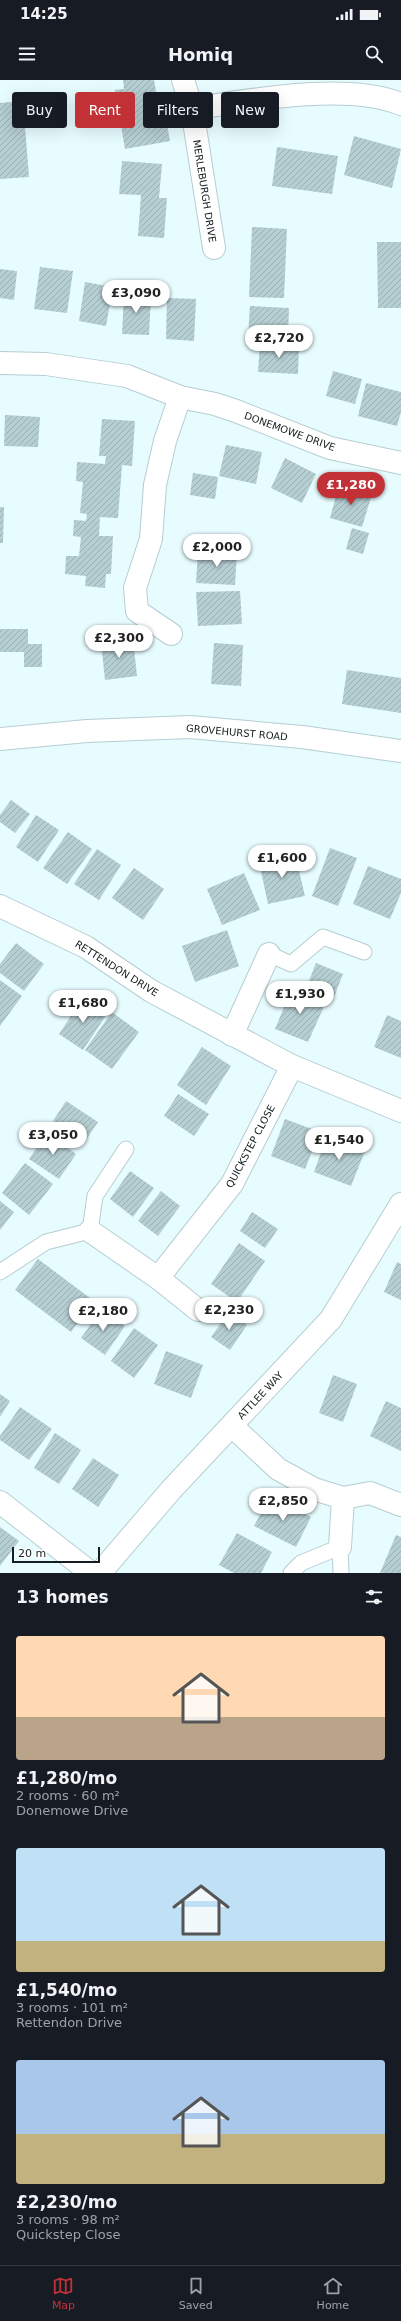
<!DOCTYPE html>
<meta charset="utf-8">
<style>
:root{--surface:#171b24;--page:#242831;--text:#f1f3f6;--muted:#9ea1a6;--line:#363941;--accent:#c13136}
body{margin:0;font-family:"DejaVu Sans",sans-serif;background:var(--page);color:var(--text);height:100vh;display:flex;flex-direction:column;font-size:15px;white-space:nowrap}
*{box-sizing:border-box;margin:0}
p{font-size:13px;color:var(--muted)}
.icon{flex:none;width:22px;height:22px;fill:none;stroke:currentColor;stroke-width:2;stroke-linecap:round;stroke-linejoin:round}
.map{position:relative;height:1493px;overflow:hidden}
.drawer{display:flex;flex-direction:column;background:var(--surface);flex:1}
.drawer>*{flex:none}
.top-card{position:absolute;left:12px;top:12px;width:377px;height:36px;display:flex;gap:8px}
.scale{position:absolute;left:12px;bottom:10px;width:88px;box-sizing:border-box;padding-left:4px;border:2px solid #141d1f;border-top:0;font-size:11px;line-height:14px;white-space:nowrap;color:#141d1f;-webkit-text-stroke:3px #fff;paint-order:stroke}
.price{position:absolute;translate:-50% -34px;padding:0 9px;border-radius:14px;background:#fff;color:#222;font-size:13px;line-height:26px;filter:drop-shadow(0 1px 2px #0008)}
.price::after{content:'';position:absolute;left:50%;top:24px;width:12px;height:9px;margin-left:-6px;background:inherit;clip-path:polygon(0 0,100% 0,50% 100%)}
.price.active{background:var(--accent);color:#fff}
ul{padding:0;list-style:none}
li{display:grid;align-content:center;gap:8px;height:212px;padding:0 16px}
li span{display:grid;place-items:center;height:124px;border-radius:4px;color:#555}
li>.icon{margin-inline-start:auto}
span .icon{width:72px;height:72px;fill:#fffc;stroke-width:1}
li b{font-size:17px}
h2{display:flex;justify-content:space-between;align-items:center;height:48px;padding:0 16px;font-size:17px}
.tag{padding:0 14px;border-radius:4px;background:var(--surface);box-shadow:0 4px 16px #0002;font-size:14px;line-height:36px}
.tag.active{background:var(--accent);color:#fff}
.status{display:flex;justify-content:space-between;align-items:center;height:28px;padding:0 20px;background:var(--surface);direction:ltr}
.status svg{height:11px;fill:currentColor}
header{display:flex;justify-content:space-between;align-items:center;height:52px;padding:0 16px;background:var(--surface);font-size:18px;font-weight:600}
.tabs{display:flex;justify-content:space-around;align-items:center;height:56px;border-top:1px solid var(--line);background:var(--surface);font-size:11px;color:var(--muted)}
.tabs a{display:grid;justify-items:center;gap:2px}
.tabs .active{color:var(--accent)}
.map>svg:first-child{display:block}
</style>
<div class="status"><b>14:25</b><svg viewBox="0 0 49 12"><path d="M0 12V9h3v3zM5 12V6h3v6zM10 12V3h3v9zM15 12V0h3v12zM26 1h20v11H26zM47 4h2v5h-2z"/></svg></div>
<header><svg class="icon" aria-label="menu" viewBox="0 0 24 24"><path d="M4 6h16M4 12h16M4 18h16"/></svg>Homiq<svg class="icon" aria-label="search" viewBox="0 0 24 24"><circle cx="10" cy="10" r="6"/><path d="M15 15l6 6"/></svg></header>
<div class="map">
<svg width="401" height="1493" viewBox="0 0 401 1493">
<defs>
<pattern id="building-hatch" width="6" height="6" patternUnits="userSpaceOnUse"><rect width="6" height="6" fill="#b5ced2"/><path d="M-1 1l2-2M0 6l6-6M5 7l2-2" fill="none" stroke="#9bb0b4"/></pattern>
</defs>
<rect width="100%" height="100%" fill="#e7fcff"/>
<!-- building -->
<g fill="url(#building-hatch)">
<path d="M123,0H154L162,45H167L170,61L125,69L115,10L124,9Z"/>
<path d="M23,21L29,97L0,99V23Z"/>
<path d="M354,56L401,69L392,108L344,95Z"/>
<path d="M277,67L338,76L332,114L272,106Z"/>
<path d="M122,81L162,84L159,118H167L164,158L138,156L141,115L119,114Z"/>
<path d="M252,147L287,149L284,218L249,217Z"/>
<path d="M377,162H401V228H378Z"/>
<path d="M40,187L73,191L67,233L34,229Z"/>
<path d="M0,189L17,191L14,220L0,218Z"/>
<path d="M85,202L113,207L106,246L79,241Z"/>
<path d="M124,214L151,215L149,255L122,254Z"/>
<path d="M167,218L196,219L194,261L166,259Z"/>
<path d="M250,226L289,228L288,257L248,255Z"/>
<path d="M260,263L299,265L298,294L258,292Z"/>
<path d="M333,291L362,299L355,324L326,316Z"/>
<path d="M366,303L401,312V332L397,346L358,336Z"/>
<path d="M5,335L40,337L38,367L4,366Z"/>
<path d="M102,339L135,341L132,386L122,385L118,438L100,437L99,456H113L111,494H106L105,508L85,506L86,496L65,494L66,476H79L81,457L73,456L74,440L86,441L87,434L80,433L83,402L76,401L77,382L105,384L106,376H99Z"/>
<path d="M226,365L262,372L256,404L219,396Z"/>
<path d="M285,378L316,394L302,423L271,408Z"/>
<path d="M193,393L218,397L215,419L190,415Z"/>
<path d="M339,405L372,414L362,447L330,438Z"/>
<path d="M0,427H4L3,463H0Z"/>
<path d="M352,448L369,453L363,474L346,469Z"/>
<path d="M198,471L237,472L235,505L196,503Z"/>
<path d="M240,511L242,544L198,546L196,512Z"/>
<path d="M0,549H28V564H42V587H24V572H0Z"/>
<path d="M133,559L137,596L105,600L101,562Z"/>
<path d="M214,563L243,565L241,606L211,604Z"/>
<path d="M347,590L401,598V633L342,624Z"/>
<path d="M11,720L30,734L15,753L0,742V735Z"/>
<path d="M36,735L59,750L38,782L16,767Z"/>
<path d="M68,752L92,769L67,804L43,788Z"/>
<path d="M330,768L357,778L338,826L312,816Z"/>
<path d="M97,769L121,785L99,820L74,804Z"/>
<path d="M295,774L305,816L268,824L259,782Z"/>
<path d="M368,786L401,799V813L390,839L353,824Z"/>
<path d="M134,788L164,809L143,840L112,818Z"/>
<path d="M244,793L260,830L222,845L207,809Z"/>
<path d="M227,850L239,886L195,902L182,866Z"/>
<path d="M16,863L44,884L24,911L0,893V884Z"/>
<path d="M316,883L343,894L334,917L307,906Z"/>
<path d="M0,900L22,916L0,946Z"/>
<path d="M292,908L326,922L308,962L275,949Z"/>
<path d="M83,918L107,934L83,970L59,954Z"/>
<path d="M112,932L139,952L112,989L85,970Z"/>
<path d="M387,935L401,941V978L374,967Z"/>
<path d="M202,967L231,986L206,1025L177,1005Z"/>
<path d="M178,1014L209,1034L194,1056L164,1036Z"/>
<path d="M66,1021L98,1042L84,1063L53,1041Z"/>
<path d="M285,1039L320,1052L305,1089L271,1076Z"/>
<path d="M47,1053L76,1074L59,1099L29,1079Z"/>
<path d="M327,1056L365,1071L351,1106L314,1092Z"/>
<path d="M25,1083L53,1104L29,1135L2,1113Z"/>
<path d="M130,1091L154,1108L133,1137L110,1119Z"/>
<path d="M161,1111L180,1126L158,1156L138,1141Z"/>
<path d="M0,1121L14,1132L0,1150Z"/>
<path d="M252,1132L278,1149L265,1168L240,1151Z"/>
<path d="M239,1163L265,1181L237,1222L211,1204Z"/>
<path d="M38,1179L94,1221L71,1252L15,1210Z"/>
<path d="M397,1182L401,1184V1220L384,1212Z"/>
<path d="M101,1230L125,1246L105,1275L81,1258Z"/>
<path d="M228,1233L247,1245L230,1270L211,1257Z"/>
<path d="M134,1248L158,1265L134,1298L111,1281Z"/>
<path d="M166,1271L203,1285L191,1318L154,1304Z"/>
<path d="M333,1295L357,1304L343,1342L319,1333Z"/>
<path d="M0,1314L10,1321L0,1337Z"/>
<path d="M386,1321L401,1328V1371L370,1356Z"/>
<path d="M20,1327L52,1349L29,1380L0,1360V1356Z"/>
<path d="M55,1353L81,1370L59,1404L34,1388Z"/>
<path d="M93,1378L119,1395L98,1427L72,1409Z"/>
<path d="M270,1416L311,1437L296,1467L254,1446Z"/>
<path d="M0,1447L19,1461L0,1486Z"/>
<path d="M237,1453L272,1472L261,1493H234L219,1485Z"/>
<path d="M396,1455L401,1457V1493H380Z"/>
</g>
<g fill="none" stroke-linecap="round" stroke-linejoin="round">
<!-- service casing -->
<g stroke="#b5ced2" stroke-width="17">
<g id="service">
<path d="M269,874L291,884L323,857L364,872"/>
<path d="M0,1192L46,1162L90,1151L95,1116L126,1069"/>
<path d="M291,1493L301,1483L340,1467L341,1493"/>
</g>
</g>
<!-- minor casing -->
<g stroke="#b5ced2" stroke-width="24">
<g id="minor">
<path d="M183,0L192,29L214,168"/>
<path d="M192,29C250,20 347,2 401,24"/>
<path d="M0,283L46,284L127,296L180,317L215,324L236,331L330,368L401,383"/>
<path d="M171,554L137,531L135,508L151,459L155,405L165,361L180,317"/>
<path d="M0,826L86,867L151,911L292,986L401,1031"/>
<path d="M232,955L269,874"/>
<path d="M90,1151L158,1198L198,1230"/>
<path d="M158,1198L232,1104L292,986"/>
<path d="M232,1346L278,1389L314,1409L343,1418L370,1413L401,1425"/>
<path d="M0,1422L91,1493"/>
<path d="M340,1467L343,1418"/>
<path d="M100,1493L171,1410L331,1239L401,1124"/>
</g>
</g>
<!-- tertiary casing -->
<g stroke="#b5ced2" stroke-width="24">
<path id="tertiary" d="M0,659L87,651L190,647L302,657L401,671"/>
</g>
<!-- service -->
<use href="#service" stroke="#fff" stroke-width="15"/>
<!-- minor -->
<use href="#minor" stroke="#fff" stroke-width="22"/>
<!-- tertiary -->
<use href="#tertiary" stroke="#fff" stroke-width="22"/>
</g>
<g text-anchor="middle" stroke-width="3" stroke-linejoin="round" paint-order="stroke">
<!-- street labels -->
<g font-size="10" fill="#141d1f" stroke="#fff">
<text transform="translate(205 111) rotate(81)" y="4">MERLEBURGH DRIVE</text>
<text transform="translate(290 351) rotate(20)" y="4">DONEMOWE DRIVE</text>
<text transform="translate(237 652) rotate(5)" y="4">GROVEHURST ROAD</text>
<text transform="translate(117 888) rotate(32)" y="4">RETTENDON DRIVE</text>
<text transform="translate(250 1066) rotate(-62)" y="4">QUICKSTEP CLOSE</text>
<text transform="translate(260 1315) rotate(-47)" y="4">ATTLEE WAY</text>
</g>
</g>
</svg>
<div class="scale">20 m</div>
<b class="price" style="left:136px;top:234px">£3,090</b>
<b class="price" style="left:279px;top:279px">£2,720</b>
<b class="price active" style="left:351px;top:426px">£1,280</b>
<b class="price" style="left:217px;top:488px">£2,000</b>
<b class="price" style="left:119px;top:579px">£2,300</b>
<b class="price" style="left:282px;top:799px">£1,600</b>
<b class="price" style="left:300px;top:935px">£1,930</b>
<b class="price" style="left:83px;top:944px">£1,680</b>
<b class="price" style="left:53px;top:1076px">£3,050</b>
<b class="price" style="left:339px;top:1081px">£1,540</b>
<b class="price" style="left:229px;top:1251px">£2,230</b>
<b class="price" style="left:103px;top:1252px">£2,180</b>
<b class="price" style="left:283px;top:1442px">£2,850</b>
<div class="top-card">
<a class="tag">Buy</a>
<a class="tag active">Rent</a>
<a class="tag">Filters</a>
<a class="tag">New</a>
</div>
</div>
<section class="drawer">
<h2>13 homes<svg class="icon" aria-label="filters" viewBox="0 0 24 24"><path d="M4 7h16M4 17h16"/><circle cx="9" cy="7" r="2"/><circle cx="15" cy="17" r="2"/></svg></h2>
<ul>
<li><span style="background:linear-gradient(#ffd9b3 65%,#b9a48a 0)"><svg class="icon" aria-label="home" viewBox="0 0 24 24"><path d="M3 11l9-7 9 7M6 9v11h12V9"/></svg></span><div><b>£1,280/mo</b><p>2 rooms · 60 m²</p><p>Donemowe Drive</p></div></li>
<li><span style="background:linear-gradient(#bfe0f5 75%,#c2b280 0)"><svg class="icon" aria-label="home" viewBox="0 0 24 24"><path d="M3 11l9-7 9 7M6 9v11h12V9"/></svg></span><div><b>£1,540/mo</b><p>3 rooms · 101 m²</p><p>Rettendon Drive</p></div></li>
<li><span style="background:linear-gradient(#a9c7e8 60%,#c2b280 0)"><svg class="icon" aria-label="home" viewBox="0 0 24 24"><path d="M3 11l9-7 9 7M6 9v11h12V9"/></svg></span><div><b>£2,230/mo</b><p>3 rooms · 98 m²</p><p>Quickstep Close</p></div></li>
</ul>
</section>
<nav class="tabs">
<a class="active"><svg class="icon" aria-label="map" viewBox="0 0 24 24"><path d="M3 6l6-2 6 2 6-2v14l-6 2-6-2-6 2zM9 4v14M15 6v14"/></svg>Map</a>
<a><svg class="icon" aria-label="saved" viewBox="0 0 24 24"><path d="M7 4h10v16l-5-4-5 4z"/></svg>Saved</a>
<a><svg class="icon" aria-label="home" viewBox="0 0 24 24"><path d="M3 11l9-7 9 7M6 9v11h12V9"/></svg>Home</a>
</nav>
